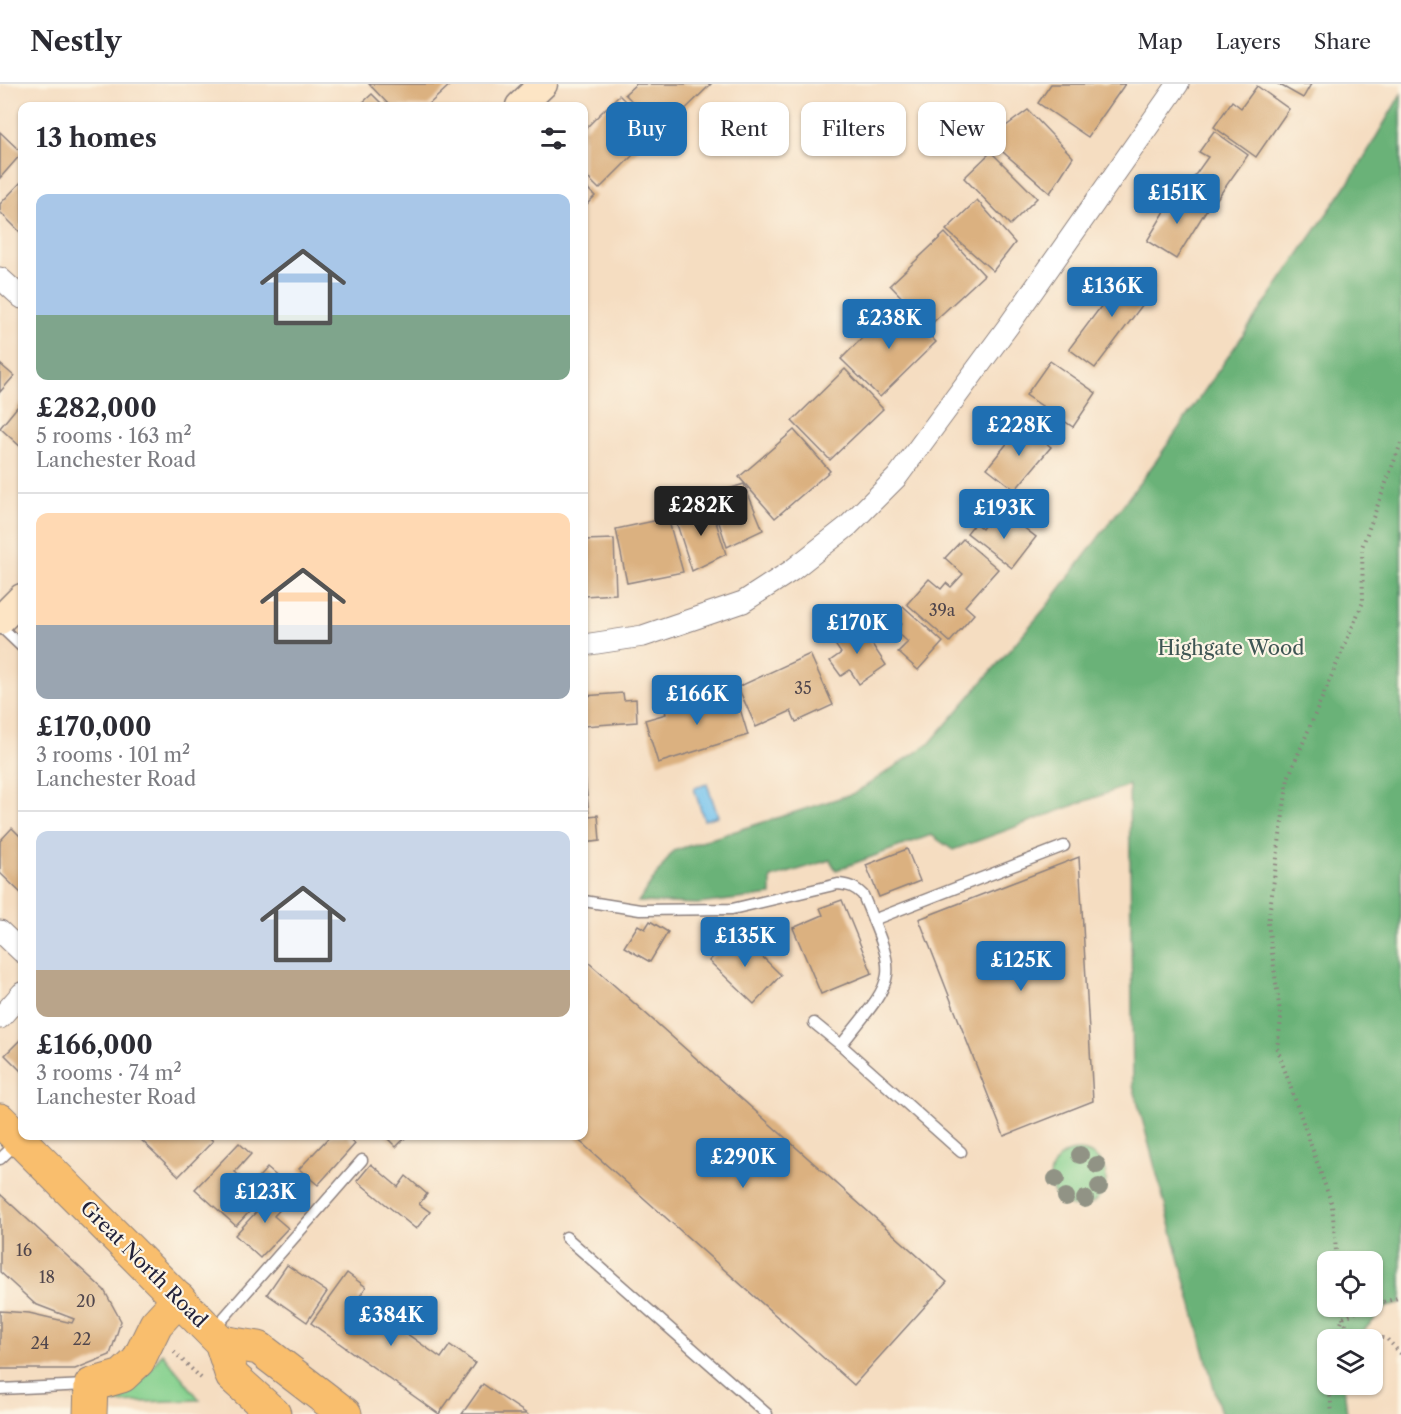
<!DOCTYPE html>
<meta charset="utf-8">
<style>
:root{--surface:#fff;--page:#f7f7f7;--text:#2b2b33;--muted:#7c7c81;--line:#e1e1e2;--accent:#1f6fb2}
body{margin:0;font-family:"Libre Caslon Text",serif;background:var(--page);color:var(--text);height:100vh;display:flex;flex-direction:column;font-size:22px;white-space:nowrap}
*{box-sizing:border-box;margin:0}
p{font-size:20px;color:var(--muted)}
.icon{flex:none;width:33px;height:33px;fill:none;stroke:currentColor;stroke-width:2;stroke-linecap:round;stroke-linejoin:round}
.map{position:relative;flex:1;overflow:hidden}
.drawer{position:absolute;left:18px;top:18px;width:570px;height:1038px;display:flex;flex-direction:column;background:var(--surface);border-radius:12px;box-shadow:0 2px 4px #0004}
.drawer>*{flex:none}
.top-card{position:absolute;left:606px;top:18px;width:570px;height:54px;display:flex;gap:12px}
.tools{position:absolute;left:1317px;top:1167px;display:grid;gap:12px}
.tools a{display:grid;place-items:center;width:66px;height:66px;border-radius:12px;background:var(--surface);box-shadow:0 2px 4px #0004;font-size:30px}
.price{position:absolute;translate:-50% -51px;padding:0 14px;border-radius:6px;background:var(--accent);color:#fff;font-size:20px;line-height:39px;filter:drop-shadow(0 2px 3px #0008)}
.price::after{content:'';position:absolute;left:50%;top:36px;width:18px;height:14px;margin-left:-9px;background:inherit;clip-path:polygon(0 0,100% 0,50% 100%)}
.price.active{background:#222;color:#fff}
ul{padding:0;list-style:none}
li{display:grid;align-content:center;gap:12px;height:318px;padding:0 18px}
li+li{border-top:2px solid var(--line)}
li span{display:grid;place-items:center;height:186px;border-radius:12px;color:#555}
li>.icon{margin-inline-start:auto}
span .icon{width:108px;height:108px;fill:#fffc;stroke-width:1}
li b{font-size:26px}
h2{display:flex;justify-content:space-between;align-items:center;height:72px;padding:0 18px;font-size:26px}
.pill{padding:0 21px;border-radius:12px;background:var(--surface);box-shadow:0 2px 4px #0004;font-size:21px;line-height:54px}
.pill.active{background:var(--accent);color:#fff}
header{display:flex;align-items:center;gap:36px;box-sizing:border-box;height:84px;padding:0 30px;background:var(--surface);border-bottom:2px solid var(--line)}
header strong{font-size:28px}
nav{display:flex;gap:33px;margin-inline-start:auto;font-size:21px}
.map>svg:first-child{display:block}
</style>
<header>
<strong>Nestly</strong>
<nav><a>Map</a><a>Layers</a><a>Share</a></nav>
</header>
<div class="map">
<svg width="1401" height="1330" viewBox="0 0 1401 1330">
<rect width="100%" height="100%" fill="#fcf5e5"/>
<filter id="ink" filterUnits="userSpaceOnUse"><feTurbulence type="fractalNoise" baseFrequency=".0167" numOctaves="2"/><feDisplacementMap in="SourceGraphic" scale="12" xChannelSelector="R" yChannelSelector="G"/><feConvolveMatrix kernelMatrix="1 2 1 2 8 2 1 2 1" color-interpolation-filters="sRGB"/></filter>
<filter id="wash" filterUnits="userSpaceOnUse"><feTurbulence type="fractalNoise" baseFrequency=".008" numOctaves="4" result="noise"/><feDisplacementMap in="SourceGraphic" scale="24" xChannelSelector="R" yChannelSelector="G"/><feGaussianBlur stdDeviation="1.35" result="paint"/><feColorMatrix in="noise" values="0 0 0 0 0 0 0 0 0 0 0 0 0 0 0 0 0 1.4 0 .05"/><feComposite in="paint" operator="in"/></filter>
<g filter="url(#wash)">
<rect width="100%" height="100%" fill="#f5ddc1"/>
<!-- green -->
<g fill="#84d08d" stroke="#537964" stroke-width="1.5">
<circle cx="1078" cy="1095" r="28"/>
<path d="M162,1269L200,1316L114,1319L146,1292Z"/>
</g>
<!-- forest -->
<path fill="#6bb278" stroke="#466a5a" stroke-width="1.5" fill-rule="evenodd" d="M1401,10V1220L1387,1223L1355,1255L1328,1256V1300L1344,1301L1347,1330H1221L1133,1001L1129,701L953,766L931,751L836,786L830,776L771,794V811L698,820L638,818L673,767L855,709L930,659L1047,522L1156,377L1357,86ZM1328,1178H1372V1222H1328Z"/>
<!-- water -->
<path fill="#73c2ee" stroke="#4a7294" stroke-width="1.5" d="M707,700L718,732L704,736L694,704Z"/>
<g id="blocks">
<!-- building -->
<g fill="#dbb180">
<path d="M369,0H451L427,22H390Z"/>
<path d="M636,0H711L662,48L625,10Z"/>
<path d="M1051,0H1125L1088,53L1038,19Z"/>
<path d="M1278,0H1311L1303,14Z"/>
<path d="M1257,2L1289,25L1256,73L1214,43L1232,17L1241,24Z"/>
<path d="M372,10L384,22H359Z"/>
<path d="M619,11L656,48L599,105L584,90V46Z"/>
<path d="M1028,26L1073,73L1050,109L988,55Z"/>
<path d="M1214,47L1248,71L1214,119L1188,101L1208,73L1199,68Z"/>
<path d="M0,48L22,69L0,94Z"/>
<path d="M991,68L1037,114L1010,141L964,94Z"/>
<path d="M22,97V150L0,128V120Z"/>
<path d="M584,101L595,112L584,123Z"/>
<path d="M1177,107L1207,125L1176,175L1147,157Z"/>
<path d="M977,116L1015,159L993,187L946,146Z"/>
<path d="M945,149L984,191L929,242L890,201Z"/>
<path d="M1129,185L1155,204L1095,284L1069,265Z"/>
<path d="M897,219L936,258L880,313L841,275Z"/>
<path d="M1050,277L1096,309L1073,343L1026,311Z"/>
<path d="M0,280L14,292L0,308Z"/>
<path d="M845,285L883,325L830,376L792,337Z"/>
<path d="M22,317V364L0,344Z"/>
<path d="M1023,340L1051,363L1015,406L987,384Z"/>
<path d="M794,346L830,387L775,434L739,393Z"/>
<path d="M744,400L763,446L727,463L710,411Z"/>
<path d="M711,422L726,470L692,487L675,434Z"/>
<path d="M1010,433L1036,453L1012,484L967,449L975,439L982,445L989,435L1001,445Z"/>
<path d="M668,434L683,488L627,499L616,445Z"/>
<path d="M614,455L616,510L584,512V456Z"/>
<path d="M963,455L998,485L965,522L974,530L950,558L907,520L929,495L941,505L946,499L951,503L963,490L945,474Z"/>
<path d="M903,522L943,558L918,586L898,568L908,558L896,547L902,540L894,533Z"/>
<path d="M858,539L886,581L859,600L850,586L841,592L830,577L841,569L832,556Z"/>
<path d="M810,570L833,621L796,638L791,627L756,643L738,603Z"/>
<path d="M734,605L748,651L658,679L645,636L666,630L665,626Z"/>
<path d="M623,609L624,616L636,615L637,638L584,642V612Z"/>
<path d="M584,682L589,732L598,731L600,757L584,759Z"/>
<path d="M12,744L22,754V810L0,789V757Z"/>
<path d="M907,765L920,797L879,813L866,781Z"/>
<path d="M1079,773L1093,1017L1004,1052L919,835Z"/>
<path d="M842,816L872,889L821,910L793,844L823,831L820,824Z"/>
<path d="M650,837L668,848L650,878L624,863L638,841L645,845Z"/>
<path d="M737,848L781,891L754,920L709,877Z"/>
<path d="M588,878L947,1198L854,1301L574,1052H584V883Z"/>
<path d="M22,954V988L5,971Z"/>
<path d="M137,1052H208L213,1057L179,1092Z"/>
<path d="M330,1052H347L355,1060L318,1101L299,1085Z"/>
<path d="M385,1052H407L396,1063Z"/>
<path d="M239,1059L251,1070L235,1088L251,1102L267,1084L280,1095L236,1142L195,1105Z"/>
<path d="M371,1080L398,1103L406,1092L427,1110L419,1120L430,1128L416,1145L357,1097Z"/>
<path d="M280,1102L292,1113L274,1132L288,1144L260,1174L235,1151Z"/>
<path d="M0,1110L104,1206L121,1237L110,1271L75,1285H0V1227L29,1229L72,1239L74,1235L35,1220L0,1188Z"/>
<path d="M287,1181L327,1208L307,1238L267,1210Z"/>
<path d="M347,1189L366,1203L358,1215L441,1274L450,1261L475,1279L439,1330L311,1239Z"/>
<path d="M483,1300L500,1312L527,1330H462Z"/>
</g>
</g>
</g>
<g filter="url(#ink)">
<use href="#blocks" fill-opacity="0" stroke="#8c807e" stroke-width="1.5"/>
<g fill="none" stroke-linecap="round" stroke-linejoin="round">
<!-- lane casing -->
<g stroke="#8c807e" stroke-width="13">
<g id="lane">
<path d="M0,542L22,563"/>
<path d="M584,817L640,826L732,825L838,800C849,801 855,803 863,811C898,897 899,889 841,961L961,1068"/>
<path d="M873,836L1064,762"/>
<path d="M814,939L841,961"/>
<path d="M0,1075L17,1059"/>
<path d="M566,1153L767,1330"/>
<path d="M214,1245L362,1076"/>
<path d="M0,1305L87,1301"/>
</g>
</g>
<!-- street casing -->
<g stroke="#8c807e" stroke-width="23">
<g id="street">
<path d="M0,194L22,214"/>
<path d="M584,561L643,552L743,518L791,487L848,442L897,393L1009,241L1178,0"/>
<path d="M0,847L22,868"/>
<path d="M0,934L22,909"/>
</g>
</g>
<!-- secondary casing -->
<g stroke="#8c807e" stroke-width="31">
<g id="secondary">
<path d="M520,22L543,0"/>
<path d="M0,536L22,514"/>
</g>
</g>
<!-- primary casing -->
<g stroke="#8c807e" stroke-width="35">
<g id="primary">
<path d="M0,1036L221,1258L232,1292L274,1330"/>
<path d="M221,1258L259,1264L345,1330"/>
<path d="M90,1330L91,1301L122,1292L138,1277L156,1240L179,1215"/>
</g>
</g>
<!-- path -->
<g stroke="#8c807e" stroke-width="4" stroke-dasharray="1.5 4.5" stroke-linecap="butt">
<path d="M1337,1178L1332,1121L1277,964L1281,936L1268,839L1288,694L1363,518L1362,463L1401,359"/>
<path d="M1372,1221L1401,1213"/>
<path d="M1341,1222L1343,1234L1349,1247L1387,1255L1401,1270"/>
<path d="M1335,1256L1343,1234L1369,1222"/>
<path d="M174,1268L201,1294"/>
<path d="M1328,1275V1289"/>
<path d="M1329,1300L1332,1330"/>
</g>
<!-- lane -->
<use href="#lane" stroke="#fff" stroke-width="10"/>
<!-- street -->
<use href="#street" stroke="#fff" stroke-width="21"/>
<!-- secondary -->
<use href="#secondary" stroke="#fde5c5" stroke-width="28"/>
<!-- primary -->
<use href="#primary" stroke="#f9be6d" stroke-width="33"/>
</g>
<!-- trees -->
<g fill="#919385">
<circle cx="1080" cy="1071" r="9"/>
<circle cx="1097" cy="1081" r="9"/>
<circle cx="1056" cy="1095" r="9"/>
<circle cx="1099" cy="1103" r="9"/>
<circle cx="1066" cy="1113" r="9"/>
<circle cx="1085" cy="1115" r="9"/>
</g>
</g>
<g text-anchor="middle" stroke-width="4.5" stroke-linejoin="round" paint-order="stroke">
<!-- number labels -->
<g font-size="16" fill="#50464c">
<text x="942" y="532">39a</text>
<text x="803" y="610">35</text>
<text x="24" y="1172">16</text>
<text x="47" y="1199">18</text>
<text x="86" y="1223">20</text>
<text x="82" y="1261">22</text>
<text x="40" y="1265">24</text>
</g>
<!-- park labels -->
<g font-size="20" fill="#3f5654" stroke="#fcf5e5">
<text x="1231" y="571">Highgate Wood</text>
</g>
<!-- street labels -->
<g font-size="20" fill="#22223b" stroke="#fcf5e5">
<text transform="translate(144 1180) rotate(45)" y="7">Great North Road</text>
</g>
</g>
</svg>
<div class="tools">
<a><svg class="icon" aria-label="locate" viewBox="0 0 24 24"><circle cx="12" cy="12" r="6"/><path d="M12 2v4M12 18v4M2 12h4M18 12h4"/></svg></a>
<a><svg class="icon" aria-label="layers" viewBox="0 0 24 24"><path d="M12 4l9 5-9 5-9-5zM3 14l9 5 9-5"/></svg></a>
</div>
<b class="price" style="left:1177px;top:141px">£151K</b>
<b class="price" style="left:1112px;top:234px">£136K</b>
<b class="price" style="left:889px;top:266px">£238K</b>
<b class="price" style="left:1019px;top:373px">£228K</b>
<b class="price active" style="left:701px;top:453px">£282K</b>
<b class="price" style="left:1004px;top:456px">£193K</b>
<b class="price" style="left:857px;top:571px">£170K</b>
<b class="price" style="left:697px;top:642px">£166K</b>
<b class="price" style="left:745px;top:884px">£135K</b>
<b class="price" style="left:1021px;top:908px">£125K</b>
<b class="price" style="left:743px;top:1105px">£290K</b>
<b class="price" style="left:265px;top:1140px">£123K</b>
<b class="price" style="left:391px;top:1263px">£384K</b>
<div class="top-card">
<a class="pill active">Buy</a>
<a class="pill">Rent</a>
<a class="pill">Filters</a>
<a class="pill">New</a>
</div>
<section class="drawer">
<h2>13 homes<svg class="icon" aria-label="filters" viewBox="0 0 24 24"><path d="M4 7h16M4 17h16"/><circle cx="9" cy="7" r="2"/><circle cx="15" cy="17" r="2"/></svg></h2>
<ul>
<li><span style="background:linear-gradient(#a9c7e8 65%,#7fa58c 0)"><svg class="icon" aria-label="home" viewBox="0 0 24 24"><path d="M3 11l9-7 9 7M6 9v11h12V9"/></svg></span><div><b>£282,000</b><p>5 rooms · 163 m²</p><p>Lanchester Road</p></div></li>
<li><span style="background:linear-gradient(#ffd9b3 60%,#9aa5b1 0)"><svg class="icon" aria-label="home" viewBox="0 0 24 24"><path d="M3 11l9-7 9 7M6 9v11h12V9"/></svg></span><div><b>£170,000</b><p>3 rooms · 101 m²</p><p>Lanchester Road</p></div></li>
<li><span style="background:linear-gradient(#c9d6e8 75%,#b9a48a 0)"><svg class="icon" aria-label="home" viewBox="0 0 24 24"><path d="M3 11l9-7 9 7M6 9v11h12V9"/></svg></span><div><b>£166,000</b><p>3 rooms · 74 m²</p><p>Lanchester Road</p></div></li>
</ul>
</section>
</div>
